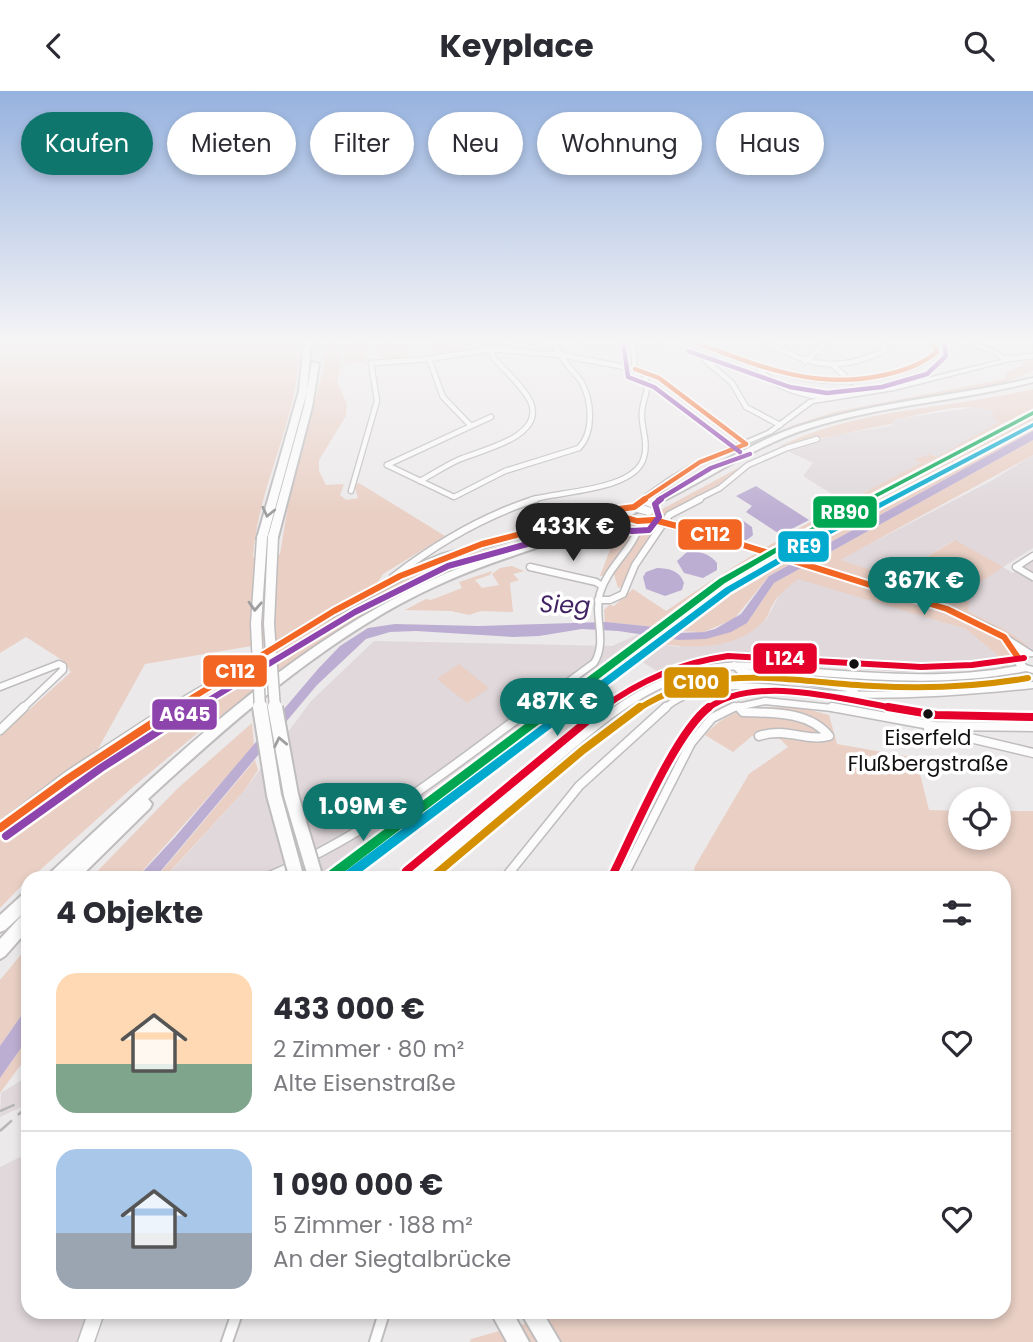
<!DOCTYPE html>
<html lang="de">
<meta charset="utf-8">
<style>
:root{--surface:#fff;--page:#f2f2f3;--text:#2b2b33;--muted:#7c7c81;--line:#e1e1e2;--accent:#0f766e}
body{margin:0;font-family:Poppins,sans-serif;background:var(--page);color:var(--text);height:100vh;display:flex;flex-direction:column;font-size:26px;white-space:nowrap}
*{box-sizing:border-box;margin:0}
p{font-size:23px;color:var(--muted)}
.icon{flex:none;width:38px;height:38px;fill:none;stroke:currentColor;stroke-width:2;stroke-linecap:round;stroke-linejoin:round}
.map{position:relative;flex:1;overflow:hidden}
.details{position:absolute;left:21px;top:780px;width:990px;height:448px;display:flex;flex-direction:column;background:var(--surface);border-radius:21px;box-shadow:0 4px 10px #0003}
.details>*{flex:none}
.banner{position:absolute;left:21px;top:21px;width:992px;height:63px;display:flex;gap:14px}
.buttons{position:absolute;left:948px;top:696px;display:grid;gap:14px}
.buttons a{display:grid;place-items:center;width:63px;height:63px;border-radius:50%;background:var(--surface);box-shadow:0 4px 10px #0003;font-size:35px}
.price{position:absolute;translate:-50% -60px;padding:0 16px;border-radius:24px;background:var(--accent);color:#fff;font-size:23px;line-height:46px;filter:drop-shadow(0 2px 4px #0008)}
.price::after{content:'';position:absolute;left:50%;top:42px;width:21px;height:16px;margin-left:-10px;background:inherit;clip-path:polygon(0 0,100% 0,50% 100%)}
.price.current{background:#222;color:#fff}
ul{padding:0;list-style:none}
li{display:flex;align-items:center;gap:21px;height:175px;padding:0 35px}
li+li{border-top:2px solid var(--line)}
li span{display:grid;place-items:center;flex:none;width:196px;height:140px;border-radius:21px;color:#555}
li>.icon{margin-inline-start:auto}
span .icon{width:84px;height:84px;fill:#fffc;stroke-width:1}
li b{font-size:30px}
h2{display:flex;justify-content:space-between;align-items:center;height:84px;padding:0 35px;font-size:30px}
.chip{padding:0 24px;border-radius:32px;background:var(--surface);box-shadow:0 4px 10px #0003;font-size:24px;line-height:63px}
.chip.current{background:var(--accent);color:#fff}
header{display:flex;justify-content:space-between;align-items:center;height:91px;padding:0 35px;background:var(--surface);font-size:32px;font-weight:700}
.map>svg:first-child{display:block}
</style>
<header><svg class="icon" aria-label="back" viewBox="0 0 24 24"><path d="M15 5l-7 7 7 7"/></svg>Keyplace<svg class="icon" aria-label="search" viewBox="0 0 24 24"><circle cx="10" cy="10" r="6"/><path d="M15 15l6 6"/></svg></header>
<div class="map">
<svg width="1033" height="1251" viewBox="0 0 1033 1251">
<rect width="100%" height="100%" fill="#ece9ea"/>
<!-- built -->
<g fill="#e0d8db" fill-rule="evenodd">
<path d="M975,316L994,321L998,333L937,366L930,363L916,369L922,372L846,412L803,385L813,372L785,359L831,345L890,335L897,328Z"/>
<path d="M1033,320V326L781,461L708,508L353,787L164,788L244,700L311,610L374,550L612,555L655,536L747,473L814,435Z"/>
<path d="M1033,364V457L1003,476L1013,482L1033,469V561L1009,542L968,520L839,469L991,390ZM954,449L1002,476V477L926,466Z"/>
<path d="M798,487L966,538L1010,574L948,581H897L740,567L695,571L658,581L638,568L659,553L678,556L766,529L781,501Z"/>
<path d="M28,985V1013L0,1026L1,1002Z"/>
<path d="M20,1066L28,1070V1222H92L81,1251H0V1076Z"/>
</g>
<!-- green -->
<g fill="#e9cfc4">
<path d="M0,250H299C301,326 258,392 253,466L280,463L289,409L324,276V250H337L341,274L337,291L347,313L346,325L319,369V380L326,394L344,393L340,404L346,409L358,407L354,394L359,392L445,445L383,483L375,496L281,550L145,573L98,658L0,732V645L71,581L62,569L26,546L0,562Z"/>
<path d="M351,250H369L364,258L366,271L344,272V259Z"/>
<path d="M372,250L405,252L402,254L414,268L384,270L378,259L380,251Z"/>
<path d="M428,250H542L535,254L534,262L482,257L442,264Z"/>
<path d="M1033,262V280L1009,290L978,298L882,314L785,337L834,321L1005,288L1008,280L1023,274L1022,269L1015,266Z"/>
<path d="M1033,298V320L814,435L747,473L655,536L605,531L604,519L609,514L614,515L633,498L666,520C747,464 833,417 921,372L915,368L930,363L937,366L999,331L992,325L994,321C966,309 926,323 897,328L891,333L778,356C856,317 950,318 1033,298Z"/>
<path d="M1033,326V340L769,485L734,528L704,541L668,540L708,508L781,461Z"/>
<path d="M1033,349V364L840,469L969,511L968,520C989,531 1020,543 1033,562L1017,559L1008,575L983,580L1000,577L1006,571L966,538L798,488C788,496 778,503 772,515C769,520 768,526 764,530C737,558 695,558 660,553L638,568L634,565L660,546L706,548L747,532L774,492Z"/>
<path d="M740,376L743,377L718,397L667,423L651,451L631,473L621,496L618,497L614,483L600,485L616,443L573,454L570,450L657,421Z"/>
<path d="M530,448L489,462L407,500L307,565L201,639L133,696L31,787L28,788L0,817V744L61,695L151,636L385,496L428,473Z"/>
<path d="M955,449L1003,476L973,496L925,467Z"/>
<path d="M512,475L524,480L513,483L519,489L510,492L513,521L481,520L469,524L451,520L405,519L426,508L431,509L462,497L459,491L492,480L490,484L475,489L482,497L499,494L492,483L500,477Z"/>
<path d="M459,573L489,597L467,612L437,588Z"/>
<path d="M757,616H799L829,624L837,653L916,667L929,719L961,720V747H999V720H1033V1251H470L471,1248L563,1222H1004V788L692,787L695,775L749,683L788,656L780,648L752,645L733,661L705,644C721,627 735,620 757,616Z"/>
<path d="M252,632L254,655L136,787L90,788L177,698Z"/>
<path d="M255,669L258,679L244,700L164,787L155,788Z"/>
<path d="M28,855V915L0,955V889Z"/>
<path d="M28,947V964L0,1002V987Z"/>
</g>
<!-- water -->
<g fill="#bcaed2">
<path d="M1033,340V349L774,492L747,532L731,541L706,548L679,549L618,540L582,538L539,545L513,546L416,540L390,541L366,548L317,594L155,787L136,788L176,745L318,578L340,555L368,537L395,533L479,535L606,531L655,536L676,542L704,541L715,538L741,523L769,485Z"/>
<path d="M756,395L809,429L782,443L778,442L746,421L752,415L736,405Z"/>
<path d="M724,427L742,429L752,436L753,444C743,455 731,448 718,445L713,434Z"/>
<path d="M687,461C699,460 709,462 717,472V479L703,487L684,482L677,470Z"/>
<path d="M657,477C669,477 680,480 684,492L682,499L665,505L646,498L643,486L646,481Z"/>
<path d="M28,915V947L0,987V955Z"/>
</g>
<g fill="none" stroke-linecap="round" stroke-linejoin="round">
<!-- street-far3 casing -->
<g stroke="#bfbdbd" stroke-width="7">
<g id="street-far3">
<path d="M555,250L559,264"/>
<path d="M582,250L633,254"/>
<path d="M683,250L732,292L746,316L780,334"/>
<path d="M691,250C763,275 816,305 894,282C912,277 924,273 937,261L932,250"/>
<path d="M763,250C809,274 837,283 885,259V250"/>
<path d="M1006,268L1033,265"/>
<path d="M805,271L828,250"/>
<path d="M756,273C769,295 802,305 826,306"/>
<path d="M834,275L851,291"/>
<path d="M635,278L633,254L660,250"/>
<path d="M471,335L491,326"/>
<path d="M387,374L454,406L505,380L579,357C594,341 592,311 582,292C576,282 566,275 561,264"/>
<path d="M387,374L471,335L443,306L429,268"/>
<path d="M420,390C433,383 445,375 458,369C480,359 544,347 531,312C524,296 504,279 493,266L491,258"/>
<path d="M351,400L377,310L371,272L429,268L491,258L561,264L635,278L659,287L746,353"/>
<path d="M531,409C559,400 636,400 644,366C648,354 643,340 642,328C640,306 653,303 643,281"/>
<path d="M696,409L720,397L748,374L787,357L817,348"/>
</g>
</g>
<!-- street-far2 casing -->
<g stroke="#bfbdbd" stroke-width="9">
<g id="street-far2">
<path d="M1033,465L1016,476L1033,486"/>
<path d="M530,476L596,491L602,495"/>
<path d="M394,489L393,486C437,452 483,425 536,408"/>
<path d="M598,509H610L623,503L635,474L669,424L700,408"/>
<path d="M734,574L740,580L847,597L855,601"/>
<path d="M0,596L59,573L63,575V579L22,618"/>
<path d="M738,615L740,618"/>
<path d="M531,618L594,572C608,550 593,526 600,502C608,475 634,458 641,430"/>
<path d="M664,618C678,605 694,600 712,597C753,591 795,601 835,603C901,606 968,601 1033,594"/>
<path d="M729,618L765,610L842,618"/>
</g>
</g>
<!-- street-far1 casing -->
<g stroke="#bfbdbd" stroke-width="11">
<g id="street-far1">
<path d="M739,616L743,621C772,622 809,620 829,645C806,651 787,636 759,645"/>
<path d="M832,616L935,635L1033,636"/>
<path d="M928,637L1033,662"/>
<path d="M0,639L24,616"/>
<path d="M262,788C362,749 447,679 533,616"/>
<path d="M504,788L579,695L666,616"/>
<path d="M622,788L691,652L712,627L734,616"/>
</g>
</g>
<!-- street casing -->
<g stroke="#bfbdbd" stroke-width="14">
<g id="street">
<path d="M227,1251L237,1222"/>
<path d="M375,1251L384,1222"/>
</g>
</g>
<!-- secondary casing -->
<g stroke="#bfbdbd" stroke-width="3">
<g id="secondary">
<path d="M954,250C974,250 995,256 1009,270L894,299L813,312L772,342L702,372L673,389L637,418L626,421L613,422V425L588,428L448,467L426,476L316,535L159,630L75,686L0,742V731L67,680L153,624L310,531L420,472L442,463L585,424L602,422L600,420L601,418L625,417L631,414L669,387L698,370L768,340L809,309L894,295L1002,269L994,262Z"/>
<path d="M654,427L658,429L657,431L632,432L628,430L632,428Z"/>
<path d="M708,442H714L950,516L992,535L1033,561V565L1022,566V568L1026,574L1033,576V582L1026,580C957,594 889,590 820,585C788,582 756,576 724,579C648,586 591,644 535,691C498,723 460,755 422,788H408L409,784C448,751 488,719 527,686C586,637 646,578 726,572C756,570 786,575 816,578C883,583 951,588 1017,575L1012,569L1016,561L1018,560L986,539L944,520L708,446Z"/>
<path d="M88,1222H104L94,1251H78Z"/>
</g>
</g>
<!-- highway casing -->
<g stroke="#bfbdbd" stroke-width="4">
<g id="highway">
<path d="M304,250H311L307,300L267,447L262,450L257,447L299,300Z"/>
<path d="M312,271L319,273L312,316L278,446L273,449L268,446L304,316Z"/>
<path d="M1033,287V291C960,310 882,314 810,337C754,354 707,390 654,414C583,446 507,462 436,495C329,544 234,629 148,708L152,713L150,717L78,788H47L49,783C164,676 282,559 427,491C497,458 573,441 644,411C700,388 748,350 806,333C880,310 958,305 1033,287Z"/>
<path d="M28,801V818L5,839L0,841V824L23,803Z"/>
<path d="M28,821V839L5,865L0,868V848L23,823Z"/>
<path d="M491,1222H513L529,1251H507Z"/>
<path d="M521,1222H543L560,1251H538Z"/>
</g>
</g>
<!-- street-far3 -->
<use href="#street-far3" stroke="#fcfcfc" stroke-width="4.5"/>
<!-- street-far2 -->
<use href="#street-far2" stroke="#fcfcfc" stroke-width="6"/>
<!-- street-far1 -->
<use href="#street-far1" stroke="#fcfcfc" stroke-width="8"/>
<!-- street -->
<use href="#street" stroke="#fcfcfc" stroke-width="10"/>
<!-- secondary -->
<use href="#secondary" fill="#fcfcfc" fill-rule="evenodd"/>
<!-- highway -->
<use href="#highway" fill="#fcfcfc" fill-rule="evenodd"/>
<!-- rail -->
<g stroke="#b6b6b6" stroke-width="2.5" stroke-dasharray="16 8" stroke-linecap="butt">
<path d="M0,1020L28,1008"/>
<path d="M0,1040L28,1015"/>
</g>
<!-- secondary-bridge casing -->
<g stroke="#bfbdbd" stroke-width="10" stroke-linecap="butt">
<g id="secondary-bridge">
<path d="M634,416L648,420"/>
<path d="M610,423L632,430"/>
<path d="M654,429L711,444"/>
</g>
</g>
<!-- highway-bridge-far1 casing -->
<g stroke="#bfbdbd" stroke-width="13" stroke-linecap="butt">
<g id="highway-bridge-far1">
<path d="M273,446L269,533L275,618"/>
<path d="M260,618L256,533L262,447"/>
</g>
</g>
<!-- highway-bridge casing -->
<g stroke="#bfbdbd" stroke-width="18" stroke-linecap="butt">
<g id="highway-bridge">
<path d="M260,616L274,704L297,788"/>
<path d="M275,616L291,704L316,788"/>
</g>
</g>
<!-- secondary-bridge -->
<use href="#secondary-bridge" stroke="#fcfcfc" stroke-width="8"/>
<!-- highway-bridge-far1 -->
<use href="#highway-bridge-far1" stroke="#fcfcfc" stroke-width="10"/>
<!-- highway-bridge -->
<use href="#highway-bridge" stroke="#fcfcfc" stroke-width="14"/>
<!-- bus-1-far2 casing -->
<g stroke="#fff" stroke-width="8">
<g id="bus-1-far2">
<path d="M692,250C755,274 815,300 884,284C903,280 921,274 937,261L932,250"/>
<path d="M635,278L659,287L746,353"/>
<path d="M643,409L700,371L746,353"/>
</g>
</g>
<!-- bus-1-far1 casing -->
<g stroke="#fff" stroke-width="10">
<g id="bus-1-far1">
<path d="M604,420L634,416L645,408"/>
<path d="M174,618L334,520L400,485L482,453L594,424H617L637,430L654,429L711,444L947,518L1004,546L1017,565"/>
</g>
</g>
<!-- bus-1 casing -->
<g stroke="#fff" stroke-width="13">
<path id="bus-1" d="M0,737L66,689L177,616"/>
</g>
<!-- bus-2-far1 casing -->
<g stroke="#fff" stroke-width="10">
<path id="bus-2-far1" d="M638,618C714,569 789,591 873,595C925,598 976,596 1028,587"/>
</g>
<!-- bus-2 casing -->
<g stroke="#fff" stroke-width="13">
<path id="bus-2" d="M430,788L583,659L640,616"/>
</g>
<!-- bus-3-far1 casing -->
<g stroke="#fff" stroke-width="10">
<g id="bus-3-far1">
<path d="M601,618C641,589 680,572 728,565L921,576L972,574L1024,567"/>
<path d="M707,618C754,582 845,609 899,618"/>
</g>
</g>
<!-- bus-3 casing -->
<g stroke="#fff" stroke-width="13">
<g id="bus-3">
<path d="M888,616L936,624L1033,626"/>
<path d="M406,780L604,616"/>
<path d="M613,783C634,741 675,642 709,616"/>
</g>
</g>
<!-- bus-4-far2 casing -->
<g stroke="#fff" stroke-width="8">
<g id="bus-4-far2">
<path d="M623,250L628,286L654,296L740,361"/>
<path d="M688,260L790,296L827,302L882,296L927,283L946,265L944,250"/>
<path d="M658,409L711,377L750,363"/>
</g>
</g>
<!-- bus-4-far1 casing -->
<g stroke="#fff" stroke-width="10">
<path id="bus-4-far1" d="M194,618L355,521L448,475L596,434L632,440L649,439L659,426L655,413L661,408"/>
</g>
<!-- bus-4 casing -->
<g stroke="#fff" stroke-width="13">
<path id="bus-4" d="M6,745L101,677L196,616"/>
</g>
<!-- bus-1-far2 -->
<use href="#bus-1-far2" stroke="#f26522" stroke-width="4.5"/>
<!-- bus-1-far1 -->
<use href="#bus-1-far1" stroke="#f26522" stroke-width="6"/>
<!-- bus-1 -->
<use href="#bus-1" stroke="#f26522" stroke-width="8"/>
<!-- bus-2-far1 -->
<use href="#bus-2-far1" stroke="#d59002" stroke-width="6"/>
<!-- bus-2 -->
<use href="#bus-2" stroke="#d59002" stroke-width="8"/>
<!-- bus-3-far1 -->
<use href="#bus-3-far1" stroke="#e4002b" stroke-width="6"/>
<!-- bus-3 -->
<use href="#bus-3" stroke="#e4002b" stroke-width="8"/>
<!-- bus-4-far2 -->
<use href="#bus-4-far2" stroke="#8e44ad" stroke-width="4.5"/>
<!-- bus-4-far1 -->
<use href="#bus-4-far1" stroke="#8e44ad" stroke-width="6"/>
<!-- bus-4 -->
<use href="#bus-4" stroke="#8e44ad" stroke-width="8"/>
<!-- rail-1 casing -->
<g stroke="#fff" stroke-width="5">
<path id="rail-1" d="M1033,320V324L822,435L725,492L335,788H321L322,785L719,488L818,433Z"/>
</g>
<!-- rail-2 casing -->
<g stroke="#fff" stroke-width="5">
<path id="rail-2" d="M1033,332V336L827,445L731,501L352,788H338L339,785L725,497L823,441Z"/>
</g>
<!-- rail-1 -->
<use href="#rail-1" fill="#00a651" fill-rule="evenodd"/>
<!-- rail-2 -->
<use href="#rail-2" fill="#00a9ce" fill-rule="evenodd"/>
</g>
<!-- one-way arrows -->
<defs><path id="oneway-chevron" d="M-2-3.5L2.5 0L-2 3.5" fill="none" stroke-width="1.6" stroke-linecap="round" stroke-linejoin="round" transform="scale(1.75)"/></defs>
<g stroke="#9e9e9e">
<use href="#oneway-chevron" transform="translate(268 421) rotate(103)"/>
<use href="#oneway-chevron" transform="translate(255 515) rotate(93)"/>
<use href="#oneway-chevron" transform="translate(280 651) rotate(-102)"/>
</g>
<!-- sky -->
<linearGradient id="sky" x2="0" y2="1"><stop stop-color="#96b2df"/><stop offset="0.59" stop-color="#f6f5f6"/><stop offset="1" stop-color="#f6f5f6" stop-opacity="0"/></linearGradient>
<rect width="1033" height="425" fill="url(#sky)"/>
<!-- markers -->
<g fill="#121010" stroke="#fff" stroke-width="2.5">
<circle cx="854" cy="573" r="6"/>
<circle cx="928" cy="623" r="6"/>
</g>
<g text-anchor="middle" stroke-width="7" stroke-linejoin="round" paint-order="stroke">
<!-- bus labels -->
<g font-size="21" fill="#121010" stroke="#fff">
<text x="928" y="654">Eiserfeld<tspan x="928" dy="26">Flußbergstraße</tspan></text>
</g>
<!-- water labels -->
<g font-size="24" font-style="italic" fill="#412363" stroke="#fff">
<text transform="translate(565 514) rotate(2)" y="8">Sieg</text>
</g>
</g>
<g stroke="#fff" stroke-width="2.5">
<rect x="812" y="404" width="66" height="34" rx="7" fill="#00a651"/>
<rect x="677" y="427" width="66" height="33" rx="7" fill="#f26522"/>
<rect x="777" y="439" width="53" height="33" rx="7" fill="#00a9ce"/>
<rect x="752" y="551" width="66" height="33" rx="7" fill="#e4002b"/>
<rect x="202" y="563" width="66" height="34" rx="7" fill="#f26522"/>
<rect x="663" y="575" width="67" height="33" rx="7" fill="#d59002"/>
<rect x="151" y="607" width="67" height="33" rx="7" fill="#8e44ad"/>
</g>
<g font-size="19" text-anchor="middle" font-weight="bold" fill="#fff">
<text x="845" y="428">RB90</text>
<text x="710" y="450">C112</text>
<text x="804" y="462">RE9</text>
<text x="785" y="574">L124</text>
<text x="235" y="587">C112</text>
<text x="696" y="598">C100</text>
<text x="185" y="630">A645</text>
</g>
</svg>
<div class="buttons">
<a><svg class="icon" aria-label="locate" viewBox="0 0 24 24"><circle cx="12" cy="12" r="6"/><path d="M12 2v4M12 18v4M2 12h4M18 12h4"/></svg></a>
</div>
<b class="price current" style="left:573px;top:472px">433K €</b>
<b class="price" style="left:924px;top:526px">367K €</b>
<b class="price" style="left:557px;top:647px">487K €</b>
<b class="price" style="left:363px;top:752px">1.09M €</b>
<div class="banner">
<a class="chip current">Kaufen</a>
<a class="chip">Mieten</a>
<a class="chip">Filter</a>
<a class="chip">Neu</a>
<a class="chip">Wohnung</a>
<a class="chip">Haus</a>
</div>
<section class="details">
<h2>4 Objekte<svg class="icon" aria-label="filters" viewBox="0 0 24 24"><path d="M4 7h16M4 17h16"/><circle cx="9" cy="7" r="2"/><circle cx="15" cy="17" r="2"/></svg></h2>
<ul>
<li><span style="background:linear-gradient(#ffd9b3 65%,#7fa58c 0)"><svg class="icon" aria-label="home" viewBox="0 0 24 24"><path d="M3 11l9-7 9 7M6 9v11h12V9"/></svg></span><div><b>433 000 €</b><p>2 Zimmer · 80 m²</p><p>Alte Eisenstraße</p></div><svg class="icon" aria-label="heart" viewBox="0 0 24 24"><path d="M12 20l-8-8c-3-5 5-10 8-4 3-6 11-1 8 4z"/></svg></li>
<li><span style="background:linear-gradient(#a9c7e8 60%,#9aa5b1 0)"><svg class="icon" aria-label="home" viewBox="0 0 24 24"><path d="M3 11l9-7 9 7M6 9v11h12V9"/></svg></span><div><b>1 090 000 €</b><p>5 Zimmer · 188 m²</p><p>An der Siegtalbrücke</p></div><svg class="icon" aria-label="heart" viewBox="0 0 24 24"><path d="M12 20l-8-8c-3-5 5-10 8-4 3-6 11-1 8 4z"/></svg></li>
</ul>
</section>
</div>
